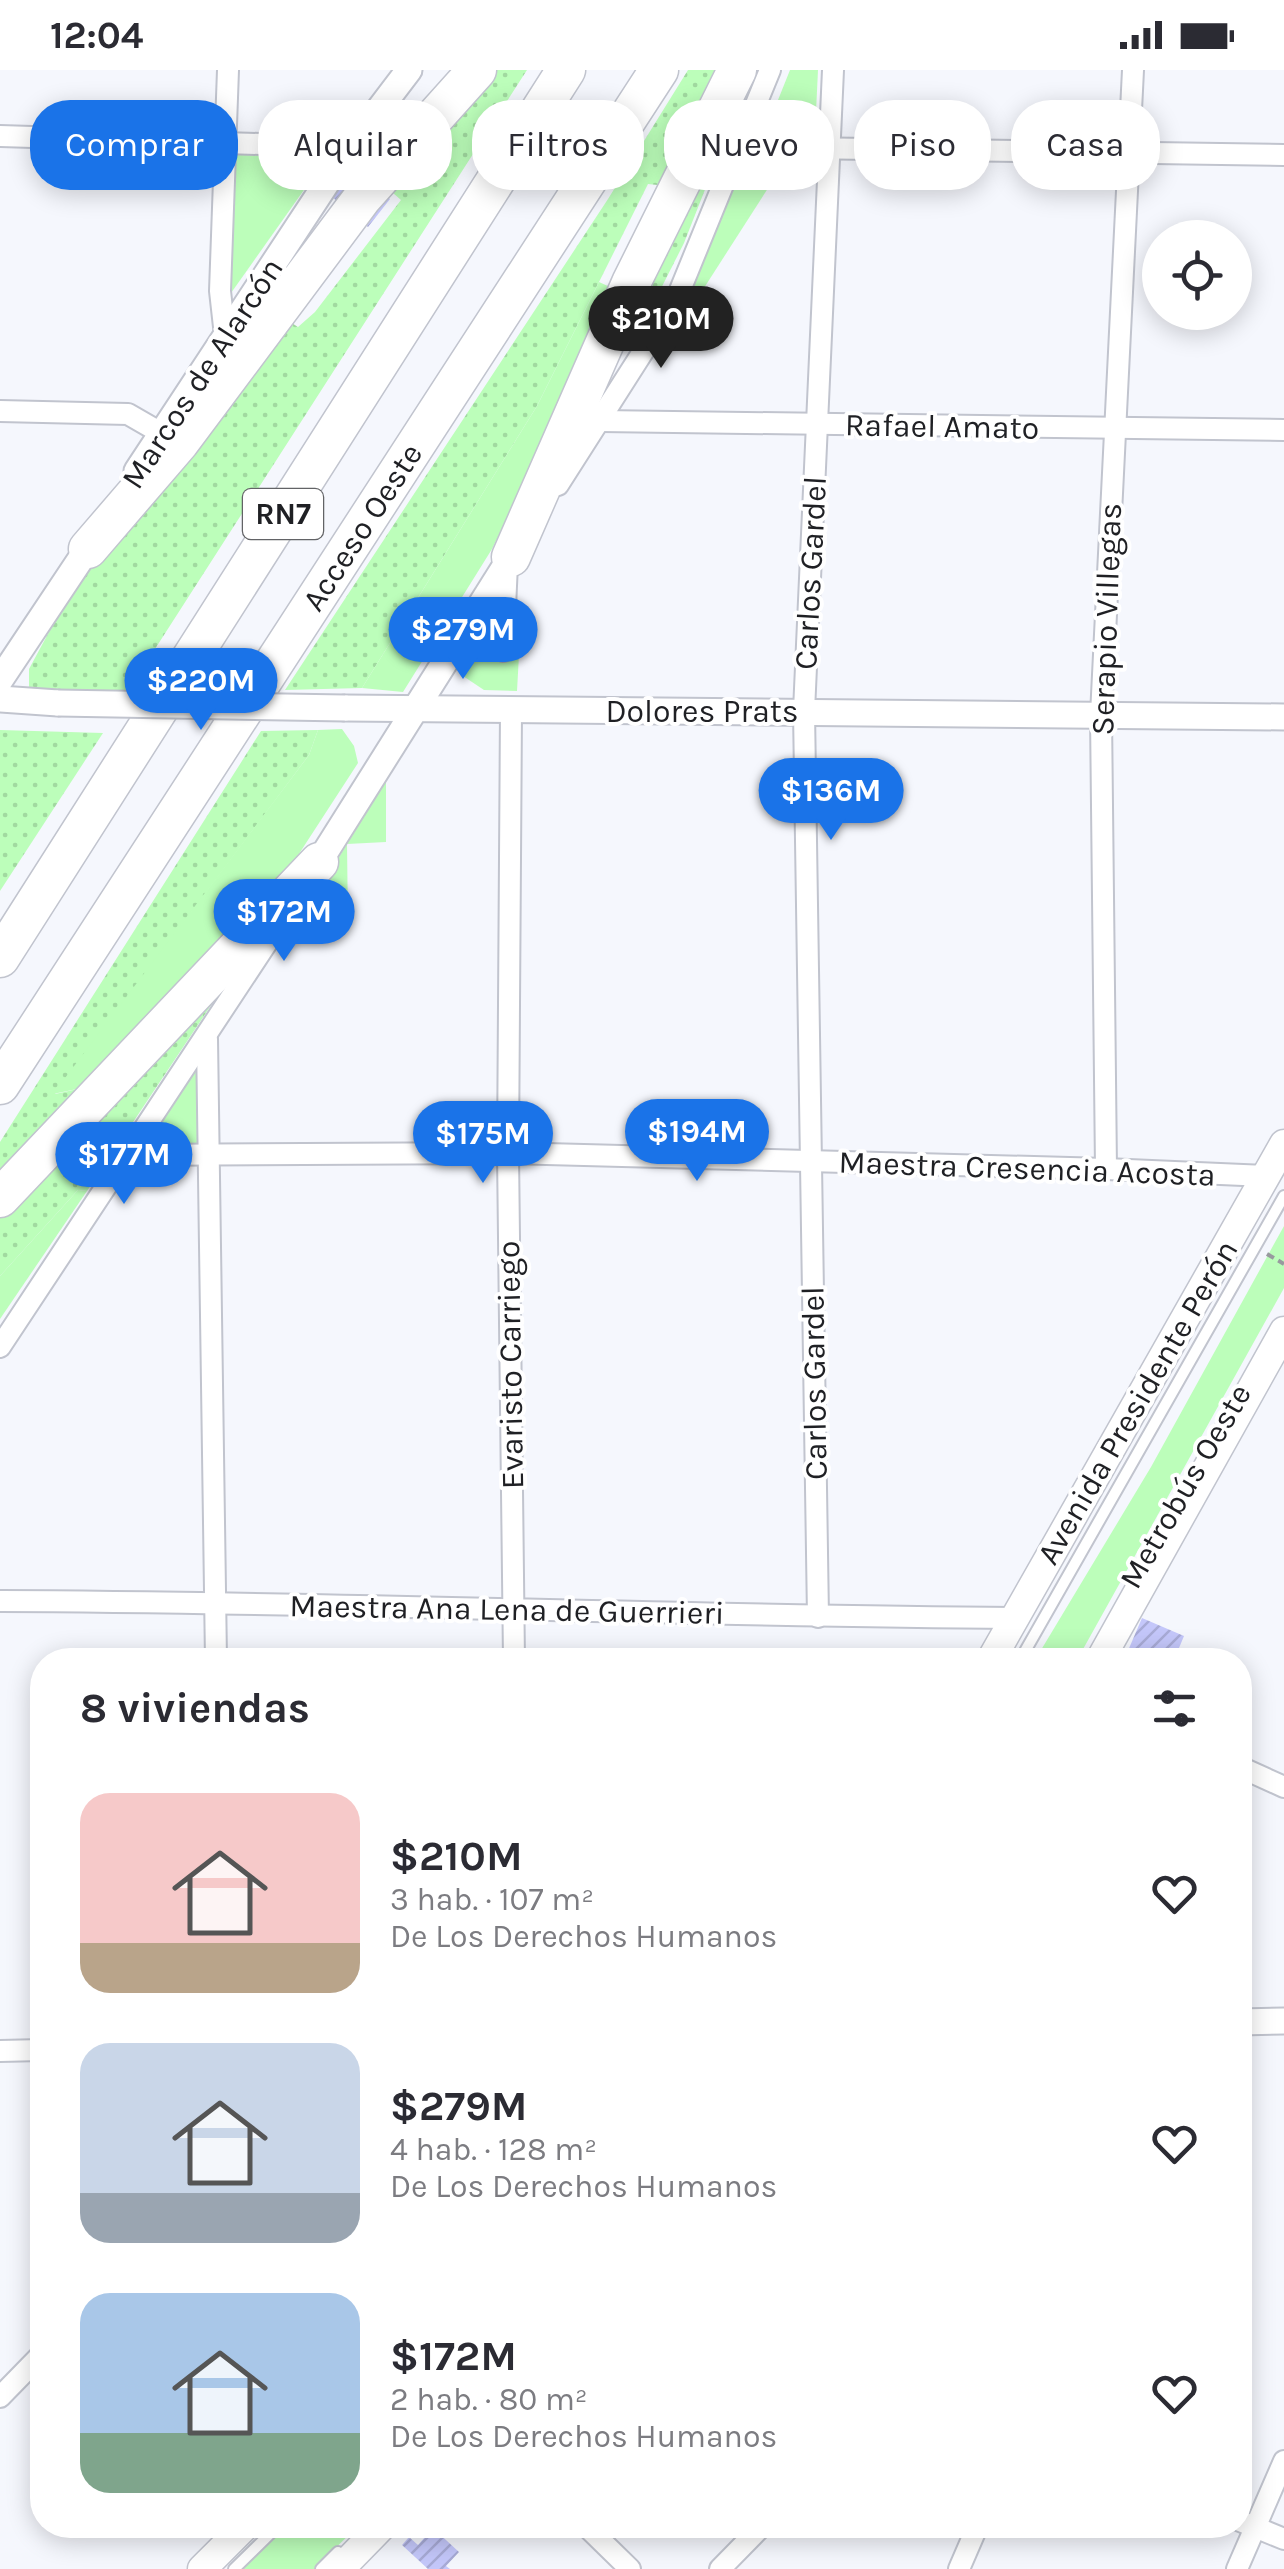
<!DOCTYPE html>
<html lang="es">
<meta charset="utf-8">
<style>
:root{--surface:#fff;--page:#f2f2f3;--text:#2b2b33;--muted:#7c7c81;--accent:#1a73e8}
body{margin:0;font-family:Karla,sans-serif;background:var(--page);color:var(--text);height:100vh;display:flex;flex-direction:column;font-size:38px;white-space:nowrap}
*{box-sizing:border-box;margin:0}
p{font-size:32px;color:var(--muted)}
.icon{flex:none;width:55px;height:55px;fill:none;stroke:currentColor;stroke-width:2;stroke-linecap:round;stroke-linejoin:round}
.map{position:relative;flex:1;overflow:hidden}
.side{position:absolute;left:30px;top:1578px;width:1222px;height:890px;display:flex;flex-direction:column;background:var(--surface);border-radius:40px;box-shadow:0 5px 25px #0003}
.side>*{flex:none}
.banner{position:absolute;left:30px;top:30px;width:1225px;height:90px;display:flex;gap:20px}
.buttons{position:absolute;left:1142px;top:150px;display:grid;gap:20px}
.buttons a{display:grid;place-items:center;width:110px;height:110px;border-radius:50%;background:var(--surface);box-shadow:0 5px 25px #0003;font-size:50px}
.price{position:absolute;translate:-50% -85px;padding:0 22px;border-radius:35px;background:var(--accent);color:#fff;font-size:32px;line-height:65px;filter:drop-shadow(0 2px 5px #0008)}
.price::after{content:'';position:absolute;left:50%;top:60px;width:30px;height:22px;margin-left:-15px;background:inherit;clip-path:polygon(0 0,100% 0,50% 100%)}
.price.selected{background:#222;color:#fff}
ul{padding:0;list-style:none}
li{display:flex;align-items:center;gap:30px;height:250px;padding:0 50px}
li span{display:grid;place-items:center;flex:none;width:280px;height:200px;border-radius:30px;color:#555}
li>.icon{margin-inline-start:auto}
span .icon{width:120px;height:120px;fill:#fffc;stroke-width:1}
li b{font-size:42px}
h2{display:flex;justify-content:space-between;align-items:center;height:120px;padding:0 50px;font-size:42px}
.pill{padding:0 35px;border-radius:40px;background:var(--surface);box-shadow:0 5px 25px #0003;font-size:35px;line-height:90px}
.pill.selected{background:var(--accent);color:#fff}
.status{display:flex;justify-content:space-between;align-items:center;height:70px;padding:0 50px;background:var(--surface);direction:ltr}
.status svg{height:28px;fill:currentColor}
.map>svg:first-child{display:block}
</style>
<div class="status"><b>12:04</b><svg viewBox="0 0 49 12"><path d="M0 12V9h3v3zM5 12V6h3v6zM10 12V3h3v9zM15 12V0h3v12zM26 1h20v11H26zM47 4h2v5h-2z"/></svg></div>
<div class="map">
<svg width="1284" height="2499" viewBox="0 0 1284 2499">
<defs>
<pattern id="grass-dots" width="8" height="8" patternUnits="userSpaceOnUse" patternTransform="scale(2.5)"><rect width="8" height="8" fill="#bcfeba"/><path d="M2 2h.1M6 6h.1" fill="none" stroke="#a1d9a0" stroke-width="1.8" stroke-linecap="round"/></pattern>
<pattern id="building-hatch" width="6" height="6" patternUnits="userSpaceOnUse" patternTransform="scale(2.5)"><rect width="6" height="6" fill="#c4c7fa"/><path d="M-1 1l2-2M0 6l6-6M5 7l2-2" fill="none" stroke="#a8abd6"/></pattern>
</defs>
<rect width="100%" height="100%" fill="#f5f7fd"/>
<!-- grass -->
<g fill="url(#grass-dots)">
<path d="M496,0H527L128,621L29,623V599L63,536L119,457L287,250L298,257L315,242L401,130L393,123Z"/>
<path d="M688,0H721L667,116L648,114L537,336L362,618L285,620L608,129Z"/>
<path d="M752,0L684,173L642,256L637,254L683,127Z"/>
<path d="M0,660L103,663L0,821Z"/>
<path d="M318,660L309,685L55,1024L96,1015L0,1111V1072L261,661Z"/>
<path d="M248,880L87,1121L78,1120L0,1206V1142Z"/>
</g>
<!-- park -->
<g fill="#bcfeba">
<path d="M790,0H818L815,63L764,65Z"/>
<path d="M236,81L328,86L231,223Z"/>
<path d="M752,96L781,98L686,246L680,233L735,109Z"/>
<path d="M599,212L610,217L601,233L610,238L492,479L403,622L362,618L537,336Z"/>
<path d="M488,546L484,583L519,585L517,621L484,620L463,606C460,583 475,564 488,546Z"/>
<path d="M342,659L354,676L358,693L295,790L96,1015L53,1024L309,685L318,660Z"/>
<path d="M386,711V772L347,774L348,853L297,855Z"/>
<path d="M200,992L201,1078L141,1080Z"/>
<path d="M78,1120L87,1121L0,1249V1206Z"/>
<path d="M1284,1156V1218L1077,1590H1035L1151,1397Z"/>
<path d="M283,2455H359L314,2499H240Z"/>
</g>
<!-- building -->
<g fill="url(#building-hatch)">
<path d="M353,99L390,129L368,157L331,126Z"/>
<path d="M1142,1548L1184,1566L1174,1590H1124Z"/>
<path d="M433,2458L459,2482L446,2496L450,2499H428L402,2475L409,2467L418,2475Z"/>
</g>
<g fill="none" stroke-linecap="round" stroke-linejoin="round">
<!-- service casing -->
<g stroke="#c1c4ce" stroke-width="14">
<g id="service">
<path d="M1020,1590L1284,1126"/>
<path d="M234,2499L279,2455"/>
<path d="M321,2499L338,2482"/>
</g>
</g>
<!-- minor casing -->
<g stroke="#c1c4ce" stroke-width="24">
<g id="minor">
<path d="M0,66L323,76L349,79"/>
<path d="M736,77L1284,85"/>
<path d="M225,266L220,221L228,0"/>
<path d="M0,341L128,344L161,363"/>
<path d="M601,351L1284,360"/>
<path d="M558,415L676,230L770,0"/>
<path d="M503,581L507,494"/>
<path d="M511,641L508,1083L514,1590"/>
<path d="M207,969L216,1590"/>
<path d="M129,1085L508,1083L1106,1099L1266,1106"/>
<path d="M1106,1099L1101,645L1133,0"/>
<path d="M0,1277L280,853"/>
<path d="M0,1531C338,1532 676,1546 1014,1548"/>
<path d="M818,1547L804,641L833,0"/>
<path d="M1240,1697L1284,1717"/>
<path d="M0,1981L42,1980"/>
<path d="M0,2327L42,2284"/>
<path d="M1240,2451L1284,2469"/>
<path d="M585,2455L630,2499"/>
<path d="M720,2499L763,2455"/>
<path d="M959,2499L978,2455"/>
<path d="M1237,2499L1284,2391"/>
</g>
</g>
<!-- tertiary casing -->
<g stroke="#c1c4ce" stroke-width="29">
<g id="tertiary">
<path d="M137,401L349,79L409,0"/>
<path d="M0,610L94,469"/>
<path d="M0,629L58,633"/>
<path d="M345,638L1284,647"/>
<path d="M319,792L511,487"/>
<path d="M1240,1952L1284,1951"/>
</g>
</g>
<!-- secondary casing -->
<g stroke="#c1c4ce" stroke-width="31">
<g id="secondary">
<path d="M991,1590L1284,1074"/>
<path d="M1100,1590L1284,1261"/>
<path d="M202,2499L246,2455"/>
<path d="M340,2499L383,2455"/>
</g>
</g>
<!-- motorway casing -->
<g stroke="#c1c4ce" stroke-width="41">
<g id="motorway">
<path d="M88,479L180,372L363,127L477,0"/>
<path d="M511,487L631,213L737,0"/>
<path d="M0,888L566,0"/>
<path d="M0,1015L659,0"/>
<path d="M0,1128L319,792"/>
</g>
</g>
<!-- path -->
<path stroke="#989a9f" stroke-width="4" stroke-dasharray="8 5" stroke-linecap="butt" d="M1267,1184L1284,1194"/>
<!-- service -->
<use href="#service" stroke="#fff" stroke-width="10"/>
<!-- minor -->
<use href="#minor" stroke="#fff" stroke-width="20"/>
<!-- tertiary -->
<use href="#tertiary" stroke="#fff" stroke-width="25"/>
<!-- secondary -->
<use href="#secondary" stroke="#fff" stroke-width="28"/>
<!-- motorway -->
<use href="#motorway" stroke="#fff" stroke-width="38"/>
<!-- tertiary-bridge casing -->
<g stroke="#c1c4ce" stroke-width="29" stroke-linecap="butt">
<path id="tertiary-bridge" d="M58,633L345,638"/>
</g>
<!-- tertiary-bridge -->
<use href="#tertiary-bridge" stroke="#fff" stroke-width="25"/>
</g>
<g text-anchor="middle" stroke-width="8" stroke-linejoin="round" paint-order="stroke">
<!-- shield labels -->
<rect fill="#fff" stroke="#626366" stroke-width="2.5" x="243" y="419" width="80" height="50" rx="8"/>
<g font-size="30" font-weight="bold" fill="#1f2024">
<text x="283" y="454">RN7</text>
</g>
<!-- street labels -->
<g font-size="32" fill="#1f2024" stroke="#fff">
<text transform="translate(202 303) rotate(-57)" y="11">Marcos de Alarcón</text>
<text transform="translate(942 356) rotate(1)" y="11">Rafael Amato</text>
<text transform="translate(362 457) rotate(-57)" y="11">Acceso Oeste</text>
<text transform="translate(810 503) rotate(-87)" y="11">Carlos Gardel</text>
<text transform="translate(1106 549) rotate(-88)" y="11">Serapio Villegas</text>
<text x="702" y="652">Dolores Prats</text>
<text transform="translate(1027 1098) rotate(2)" y="11">Maestra Cresencia Acosta</text>
<text transform="translate(510 1295) rotate(-91)" y="11">Evaristo Carriego</text>
<text transform="translate(814 1313) rotate(-91)" y="11">Carlos Gardel</text>
<text transform="translate(1137 1332) rotate(-60)" y="11">Avenida Presidente Perón</text>
<text transform="translate(1185 1416) rotate(-60)" y="11">Metrobús Oeste</text>
<text transform="translate(507 1539) rotate(1)" y="11">Maestra Ana Lena de Guerrieri</text>
</g>
</g>
</svg>
<div class="buttons">
<a><svg class="icon" aria-label="locate" viewBox="0 0 24 24"><circle cx="12" cy="12" r="6"/><path d="M12 2v4M12 18v4M2 12h4M18 12h4"/></svg></a>
</div>
<b class="price selected" style="left:661px;top:301px">$210M</b>
<b class="price" style="left:463px;top:612px">$279M</b>
<b class="price" style="left:201px;top:663px">$220M</b>
<b class="price" style="left:831px;top:773px">$136M</b>
<b class="price" style="left:284px;top:894px">$172M</b>
<b class="price" style="left:697px;top:1114px">$194M</b>
<b class="price" style="left:483px;top:1116px">$175M</b>
<b class="price" style="left:124px;top:1137px">$177M</b>
<div class="banner">
<a class="pill selected">Comprar</a>
<a class="pill">Alquilar</a>
<a class="pill">Filtros</a>
<a class="pill">Nuevo</a>
<a class="pill">Piso</a>
<a class="pill">Casa</a>
</div>
<section class="side">
<h2>8 viviendas<svg class="icon" aria-label="filters" viewBox="0 0 24 24"><path d="M4 7h16M4 17h16"/><circle cx="9" cy="7" r="2"/><circle cx="15" cy="17" r="2"/></svg></h2>
<ul>
<li><span style="background:linear-gradient(#f6c9c9 75%,#b9a48a 0)"><svg class="icon" aria-label="home" viewBox="0 0 24 24"><path d="M3 11l9-7 9 7M6 9v11h12V9"/></svg></span><div><b>$210M</b><p>3 hab. · 107 m²</p><p>De Los Derechos Humanos</p></div><svg class="icon" aria-label="heart" viewBox="0 0 24 24"><path d="M12 20l-8-8c-3-5 5-10 8-4 3-6 11-1 8 4z"/></svg></li>
<li><span style="background:linear-gradient(#c9d6e8 75%,#9aa5b1 0)"><svg class="icon" aria-label="home" viewBox="0 0 24 24"><path d="M3 11l9-7 9 7M6 9v11h12V9"/></svg></span><div><b>$279M</b><p>4 hab. · 128 m²</p><p>De Los Derechos Humanos</p></div><svg class="icon" aria-label="heart" viewBox="0 0 24 24"><path d="M12 20l-8-8c-3-5 5-10 8-4 3-6 11-1 8 4z"/></svg></li>
<li><span style="background:linear-gradient(#a9c7e8 70%,#7fa58c 0)"><svg class="icon" aria-label="home" viewBox="0 0 24 24"><path d="M3 11l9-7 9 7M6 9v11h12V9"/></svg></span><div><b>$172M</b><p>2 hab. · 80 m²</p><p>De Los Derechos Humanos</p></div><svg class="icon" aria-label="heart" viewBox="0 0 24 24"><path d="M12 20l-8-8c-3-5 5-10 8-4 3-6 11-1 8 4z"/></svg></li>
</ul>
</section>
</div>
